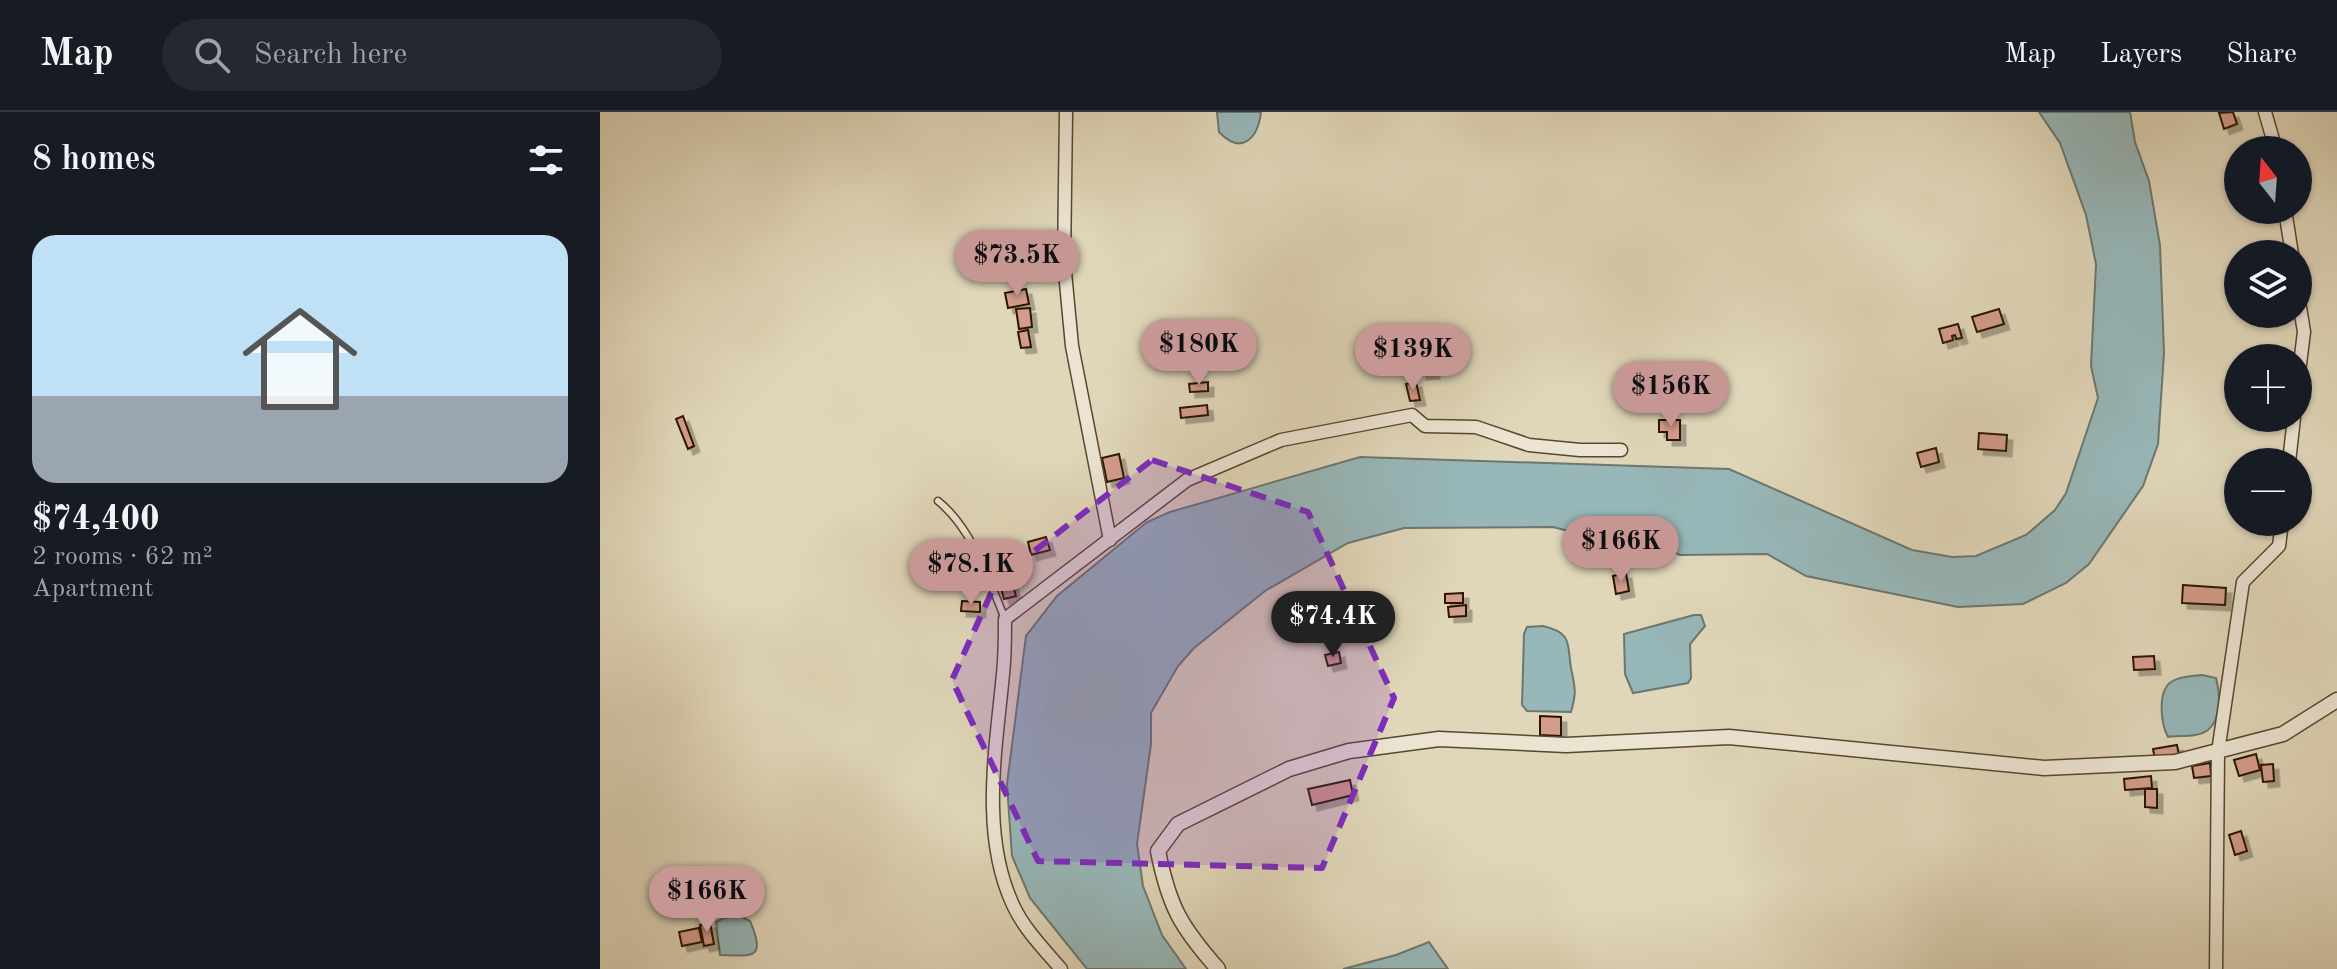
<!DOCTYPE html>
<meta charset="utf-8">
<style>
:root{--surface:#171b24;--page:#242831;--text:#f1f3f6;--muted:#9ea1a6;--line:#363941;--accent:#c59692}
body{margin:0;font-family:"Old Standard TT",serif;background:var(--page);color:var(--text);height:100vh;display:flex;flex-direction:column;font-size:30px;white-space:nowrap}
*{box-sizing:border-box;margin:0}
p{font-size:26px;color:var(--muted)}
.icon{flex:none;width:44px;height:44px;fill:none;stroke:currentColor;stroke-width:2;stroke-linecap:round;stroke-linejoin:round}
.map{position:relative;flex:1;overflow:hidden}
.panel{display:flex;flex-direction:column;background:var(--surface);width:600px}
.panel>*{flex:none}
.needle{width:52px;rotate:343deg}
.buttons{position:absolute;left:1624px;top:24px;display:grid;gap:16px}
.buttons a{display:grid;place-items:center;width:88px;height:88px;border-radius:50%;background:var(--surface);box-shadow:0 2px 6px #0004;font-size:40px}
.price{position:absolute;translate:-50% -68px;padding:0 18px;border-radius:28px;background:var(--accent);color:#111;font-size:26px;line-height:52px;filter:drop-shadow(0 2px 4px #0008)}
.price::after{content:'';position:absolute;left:50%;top:48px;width:24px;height:18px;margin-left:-12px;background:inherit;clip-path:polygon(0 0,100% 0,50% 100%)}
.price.selected{background:#222;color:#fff}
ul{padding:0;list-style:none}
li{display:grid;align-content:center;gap:16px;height:424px;padding:0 32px}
li span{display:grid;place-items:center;height:248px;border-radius:24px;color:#555}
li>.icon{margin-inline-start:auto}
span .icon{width:144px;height:144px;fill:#fffc;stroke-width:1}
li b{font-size:34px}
h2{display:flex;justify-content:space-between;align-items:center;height:96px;padding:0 32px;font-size:34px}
header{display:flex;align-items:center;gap:48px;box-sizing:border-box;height:112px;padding:0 40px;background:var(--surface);border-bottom:2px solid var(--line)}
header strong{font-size:38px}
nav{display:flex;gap:44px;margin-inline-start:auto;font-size:28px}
.search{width:560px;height:72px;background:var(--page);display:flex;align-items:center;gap:20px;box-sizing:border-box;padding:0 28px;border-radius:44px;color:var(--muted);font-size:30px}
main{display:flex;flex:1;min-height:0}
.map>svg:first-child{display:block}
</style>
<header>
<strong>Map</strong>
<div class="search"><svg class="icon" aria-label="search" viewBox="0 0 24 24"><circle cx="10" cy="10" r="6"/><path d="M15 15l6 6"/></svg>Search here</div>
<nav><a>Map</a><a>Layers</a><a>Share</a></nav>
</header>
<main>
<section class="panel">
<h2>8 homes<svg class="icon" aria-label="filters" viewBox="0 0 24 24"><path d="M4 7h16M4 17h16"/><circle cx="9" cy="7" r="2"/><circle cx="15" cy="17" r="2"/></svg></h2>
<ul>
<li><span style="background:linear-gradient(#bfe0f5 65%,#9aa5b1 0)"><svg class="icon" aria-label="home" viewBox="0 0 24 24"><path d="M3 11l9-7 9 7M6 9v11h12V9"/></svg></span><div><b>$74,400</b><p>2 rooms · 62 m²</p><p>Apartment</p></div></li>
</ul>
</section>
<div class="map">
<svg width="1737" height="857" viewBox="0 0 1737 857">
<defs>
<filter id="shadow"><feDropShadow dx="5.5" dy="5.5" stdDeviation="0" flood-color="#0004"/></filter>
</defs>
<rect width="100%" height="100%" fill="#e0d6b9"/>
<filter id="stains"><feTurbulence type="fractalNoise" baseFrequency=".0025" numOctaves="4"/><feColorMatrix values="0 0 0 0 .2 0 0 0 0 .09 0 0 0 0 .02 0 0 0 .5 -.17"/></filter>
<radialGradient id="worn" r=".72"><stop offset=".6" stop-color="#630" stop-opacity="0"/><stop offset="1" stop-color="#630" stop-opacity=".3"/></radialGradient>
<!-- water -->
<g fill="#97b7b9" stroke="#6c776f" stroke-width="2">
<path d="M617,0H661C658,26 642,44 619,20Z"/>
<path d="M1439,0H1530L1535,30L1549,69L1560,133L1564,241L1558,332L1543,374L1489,452L1466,471L1423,492L1358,495L1206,464L1167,442L1080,443L1056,432L980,422L953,415L804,416L748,431L665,479L594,536L578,554L551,601V632L537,732L543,774L562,823L586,857H487L430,786L412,744L407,672L426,524L457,484L547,410L570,400L760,345L1129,357L1312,438L1352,445L1376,444L1426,423L1455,398L1466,381L1498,286L1491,254L1496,152L1486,103L1460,31Z"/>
<path d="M1094,503H1101L1105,514L1090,532L1091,566L1088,571L1033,581L1025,562L1024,522Z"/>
<path d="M943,514C973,521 967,532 971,556C975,577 977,578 971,600L927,599L922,593L924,522L927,515Z"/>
<path d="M1602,563L1616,566C1620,581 1622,607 1608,618C1597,626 1580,623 1568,625C1561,612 1557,580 1571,570C1579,564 1593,564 1602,563Z"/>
<path d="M140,804L150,809C167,848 152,844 120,843L116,810L124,806Z"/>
<path d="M829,830L848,857H743L796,843Z"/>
</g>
<!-- building -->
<g fill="#d49c8c" stroke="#2c1600" stroke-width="2" filter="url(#shadow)">
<path d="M1633,0L1637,12L1624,17L1619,1Z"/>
<path d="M426,177L429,192L408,196L405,181Z"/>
<path d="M430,196L432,215L419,217L416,197Z"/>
<path d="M1399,197L1404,212L1377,220L1372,205Z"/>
<path d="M1358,212L1362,226L1356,227L1355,223L1352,224L1353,228L1343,231L1339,217Z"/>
<path d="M834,213L835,219L831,220L833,237L819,239L817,215Z"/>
<path d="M428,218L431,235L421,236L418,220Z"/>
<path d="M832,239L834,261L821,262L819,240Z"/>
<path d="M608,270V279L590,280L589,272Z"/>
<path d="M816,270L820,288L810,289L806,272Z"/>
<path d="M607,293L608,303L581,306L580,296Z"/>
<path d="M83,304L94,334L88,337L76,307Z"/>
<path d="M1059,308H1080V328H1067V320H1059Z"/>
<path d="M1379,321L1407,323L1406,339L1378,337Z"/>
<path d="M1336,336L1339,350L1321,355L1317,341Z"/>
<path d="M519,342L524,366L507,370L502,346Z"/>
<path d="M446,425L450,438L431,443L428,430Z"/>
<path d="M407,455L416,484L404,487L396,458Z"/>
<path d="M1026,461L1029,479L1016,482L1013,464Z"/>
<path d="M1583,473L1626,476L1625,493L1582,491Z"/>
<path d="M863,481V491H845V482Z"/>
<path d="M362,489L380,490V500L361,499Z"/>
<path d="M866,493V504L849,505L848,495Z"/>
<path d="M739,540L741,551L728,554L725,543Z"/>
<path d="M1554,544L1555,557L1534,558L1533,545Z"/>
<path d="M940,604L961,605V624L940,623Z"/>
<path d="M1577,633L1579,643L1555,647L1553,637Z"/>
<path d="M1656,642L1660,658L1639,664L1634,648Z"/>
<path d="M1610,651L1611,664L1594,666L1592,654Z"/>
<path d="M1673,652L1674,669L1663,670L1661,653Z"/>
<path d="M1551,664L1552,676L1525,678L1524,667Z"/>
<path d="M750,668L753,683L712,693L708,677Z"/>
<path d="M1545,677H1557V696L1545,695Z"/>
<path d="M1641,719L1647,739L1635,743L1629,723Z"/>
<path d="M110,811L114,832L104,834L100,813Z"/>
<path d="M99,816L102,830L82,834L79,820Z"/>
</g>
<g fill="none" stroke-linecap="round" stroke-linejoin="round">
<!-- service casing -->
<g stroke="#59462e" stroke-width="9">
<path id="service" d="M338,389C372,416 389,468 405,507"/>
</g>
<!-- minor casing -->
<g stroke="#59462e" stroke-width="15">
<g id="minor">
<path d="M466,0L464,150L472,234L510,428"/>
<path d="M1665,0L1676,38"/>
<path d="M1685,98L1692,142"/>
<path d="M1698,183L1704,220L1698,268"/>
<path d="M1689,350L1694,306"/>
<path d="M461,857C444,837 424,817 413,793C380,722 396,637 403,562C405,544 405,525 405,507L587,368L681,328L812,303L825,314L876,315L929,333L980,338H1021"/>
<path d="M1616,857L1618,640L1643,470L1679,434L1682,410"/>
</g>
</g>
<!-- tertiary casing -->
<g stroke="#59462e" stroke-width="17">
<path id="tertiary" d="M618,857C581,815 569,795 558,739L578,712L689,657L749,639L839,627L966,633L1129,625L1444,656L1575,650L1683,622L1737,588"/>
</g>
<!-- service -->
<use href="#service" stroke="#ebe4d2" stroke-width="6"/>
<!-- minor -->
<use href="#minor" stroke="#ebe4d2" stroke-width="12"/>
<!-- tertiary -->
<use href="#tertiary" stroke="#ebe4d2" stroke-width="14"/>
</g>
<!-- marked area -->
<path fill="#7b2cbf" fill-opacity="0.2" stroke="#7b2cbf" stroke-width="6" stroke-dasharray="16 10" stroke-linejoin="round" d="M552,348L708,400L794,586L722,756L438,749L352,568L397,468Z"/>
<rect width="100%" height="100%" filter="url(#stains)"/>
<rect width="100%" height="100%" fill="url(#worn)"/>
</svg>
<div class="buttons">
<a><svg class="needle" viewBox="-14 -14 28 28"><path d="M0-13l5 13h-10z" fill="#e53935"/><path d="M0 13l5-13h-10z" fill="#9ea1a6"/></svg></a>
<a><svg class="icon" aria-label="layers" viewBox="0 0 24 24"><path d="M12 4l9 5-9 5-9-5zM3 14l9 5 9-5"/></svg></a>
<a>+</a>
<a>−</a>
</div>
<b class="price" style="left:417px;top:186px">$73.5K</b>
<b class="price" style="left:599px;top:275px">$180K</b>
<b class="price" style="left:813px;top:280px">$139K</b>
<b class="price" style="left:1071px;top:317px">$156K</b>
<b class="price" style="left:1021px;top:472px">$166K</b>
<b class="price" style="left:371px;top:495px">$78.1K</b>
<b class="price selected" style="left:733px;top:547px">$74.4K</b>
<b class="price" style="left:107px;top:822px">$166K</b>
</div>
</main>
